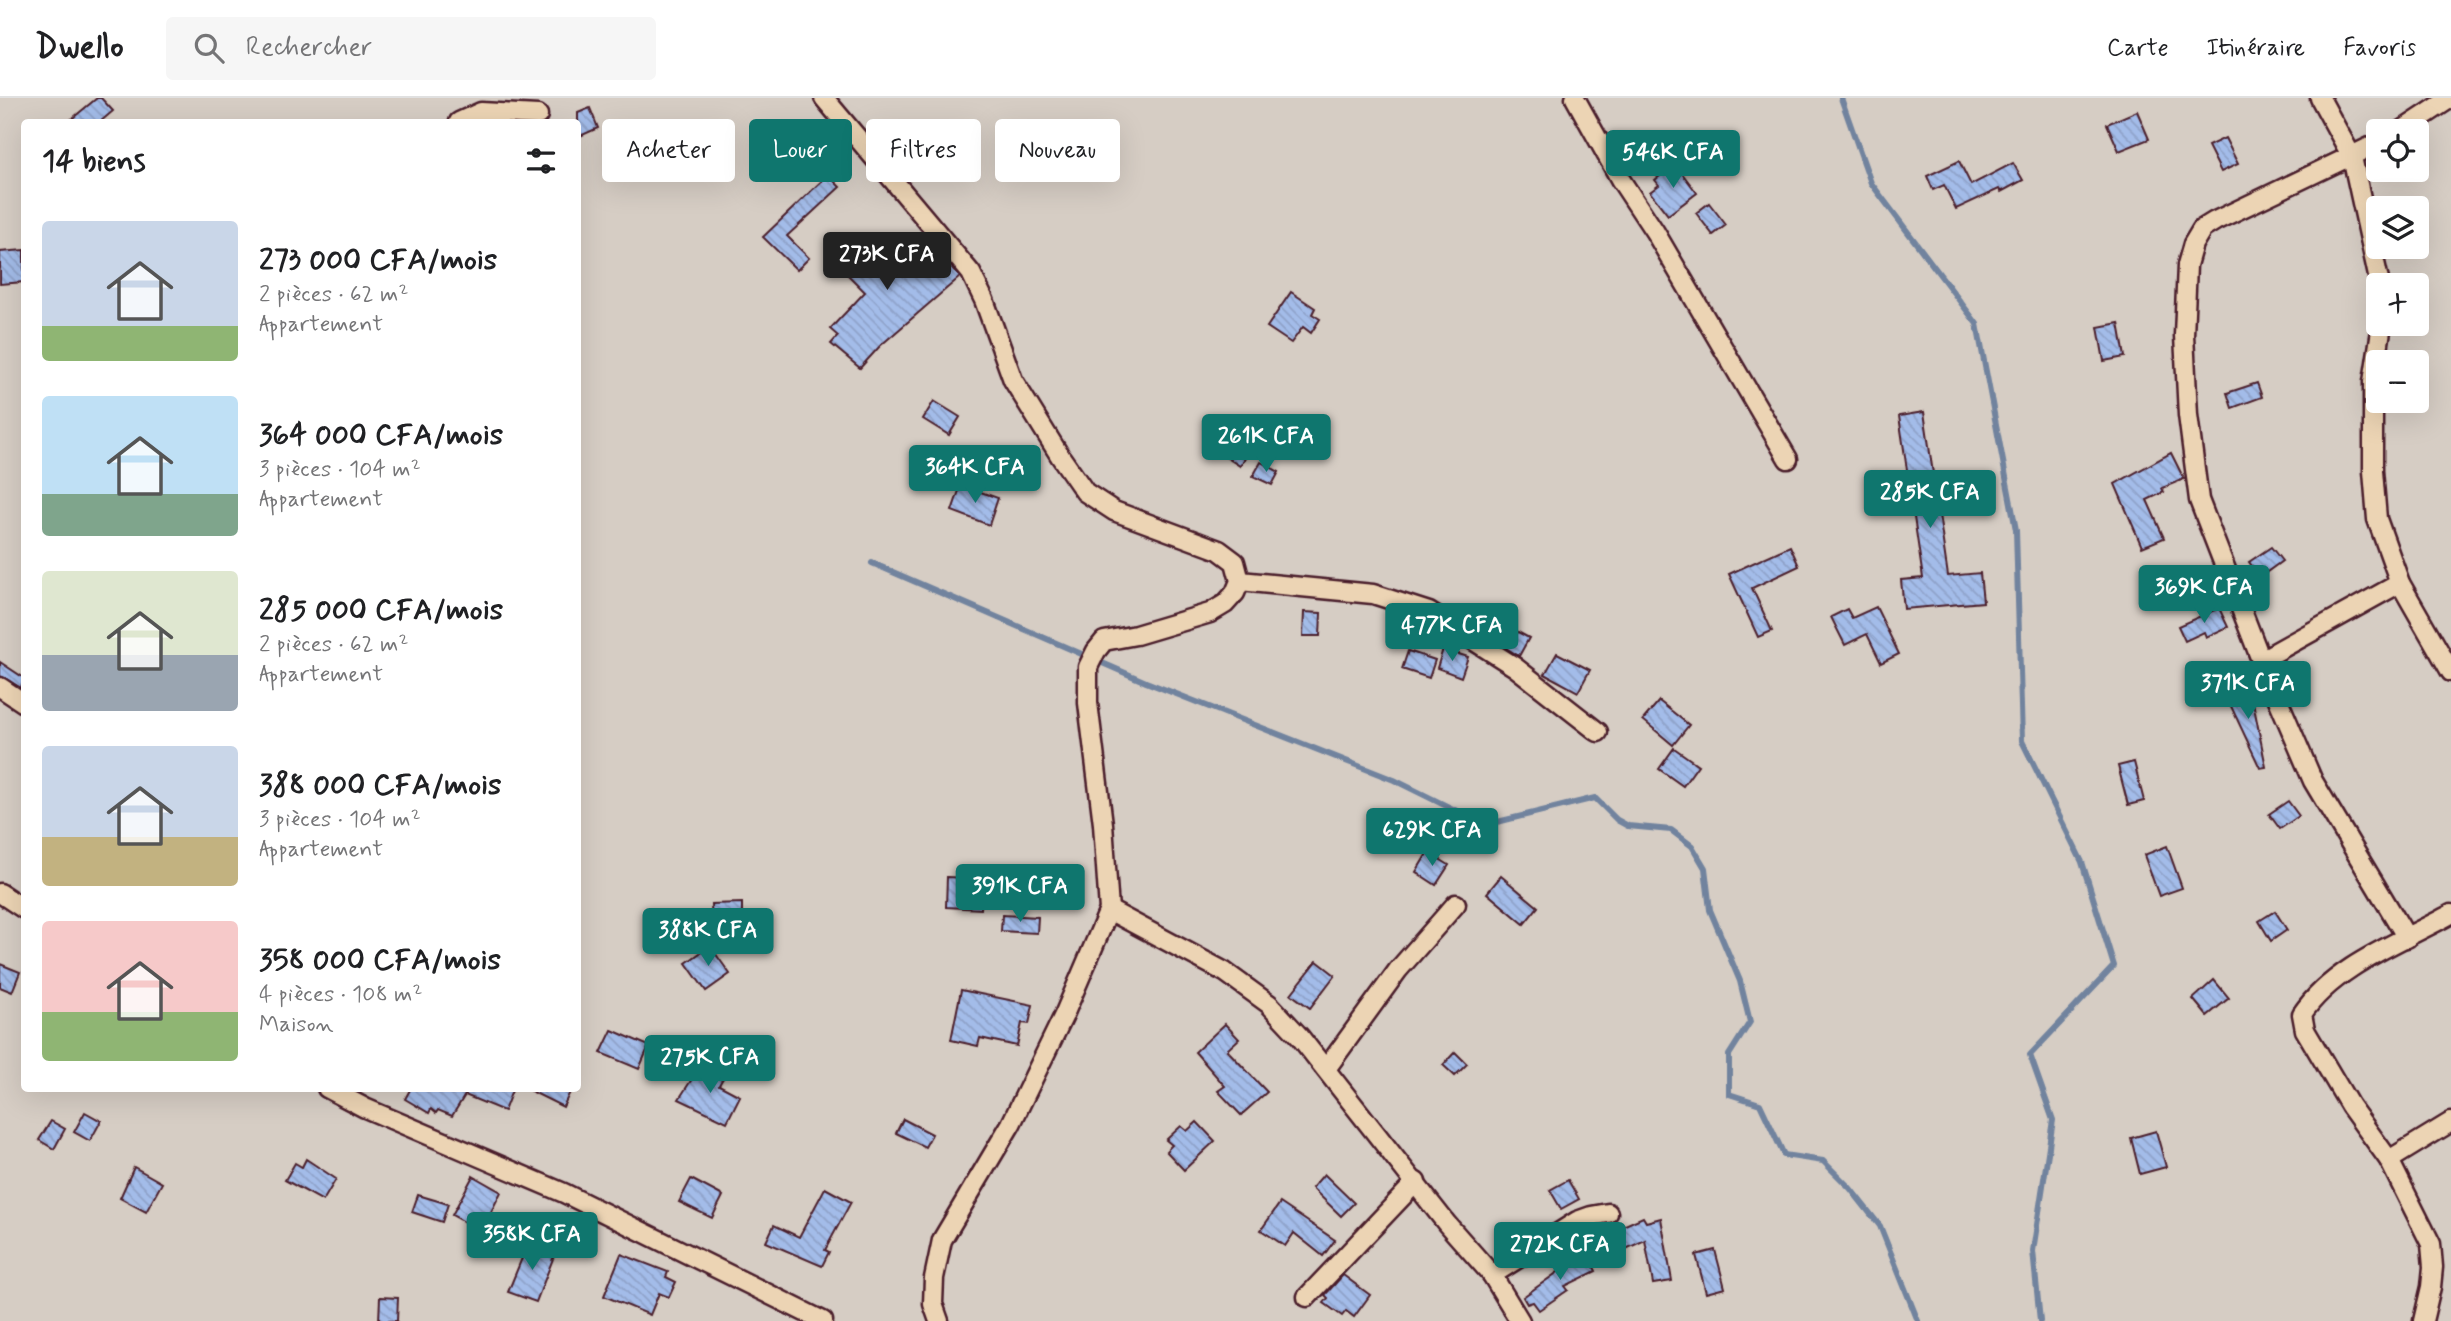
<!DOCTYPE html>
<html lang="fr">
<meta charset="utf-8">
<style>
:root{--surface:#fff;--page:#f6f6f6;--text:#202124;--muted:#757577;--line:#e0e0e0;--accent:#0f766e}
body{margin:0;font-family:Mynerve,sans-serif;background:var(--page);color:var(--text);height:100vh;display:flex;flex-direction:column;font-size:26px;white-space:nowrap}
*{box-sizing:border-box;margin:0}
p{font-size:23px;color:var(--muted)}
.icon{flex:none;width:38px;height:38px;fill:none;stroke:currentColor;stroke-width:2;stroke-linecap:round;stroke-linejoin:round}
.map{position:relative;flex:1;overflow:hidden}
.details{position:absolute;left:21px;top:21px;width:560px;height:973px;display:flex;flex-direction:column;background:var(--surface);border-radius:7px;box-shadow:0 7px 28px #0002}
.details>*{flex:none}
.top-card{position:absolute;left:602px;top:21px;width:665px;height:63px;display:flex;gap:14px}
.fabs{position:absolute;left:2366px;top:21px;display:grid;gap:14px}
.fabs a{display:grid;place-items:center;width:63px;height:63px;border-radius:7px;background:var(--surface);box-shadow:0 7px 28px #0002;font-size:35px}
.price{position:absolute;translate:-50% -60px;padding:0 16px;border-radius:7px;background:var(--accent);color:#fff;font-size:23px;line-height:46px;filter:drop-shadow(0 2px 4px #0008)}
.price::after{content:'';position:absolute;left:50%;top:42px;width:21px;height:16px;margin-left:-10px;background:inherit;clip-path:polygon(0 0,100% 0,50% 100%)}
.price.selected{background:#222;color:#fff}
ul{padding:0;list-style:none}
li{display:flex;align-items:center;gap:21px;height:175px;padding:0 21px}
li span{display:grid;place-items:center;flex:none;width:196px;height:140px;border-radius:7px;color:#555}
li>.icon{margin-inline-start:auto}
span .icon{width:84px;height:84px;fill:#fffc;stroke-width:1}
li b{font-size:30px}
h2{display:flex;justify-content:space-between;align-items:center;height:84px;padding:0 21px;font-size:30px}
.chip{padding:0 24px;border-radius:7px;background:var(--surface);box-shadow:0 7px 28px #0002;font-size:24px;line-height:63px}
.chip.selected{background:var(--accent);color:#fff}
header{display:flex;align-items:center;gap:42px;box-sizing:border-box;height:98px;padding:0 35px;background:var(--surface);border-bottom:2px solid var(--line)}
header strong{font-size:33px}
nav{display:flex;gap:38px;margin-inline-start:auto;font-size:24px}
.search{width:490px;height:63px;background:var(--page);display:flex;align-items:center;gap:18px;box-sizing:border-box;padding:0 24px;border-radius:7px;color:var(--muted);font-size:26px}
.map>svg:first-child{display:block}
</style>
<header>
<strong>Dwello</strong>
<div class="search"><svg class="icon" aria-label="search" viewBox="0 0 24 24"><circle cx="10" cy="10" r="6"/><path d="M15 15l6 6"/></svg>Rechercher</div>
<nav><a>Carte</a><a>Itinéraire</a><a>Favoris</a></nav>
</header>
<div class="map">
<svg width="2451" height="1223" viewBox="0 0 2451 1223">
<defs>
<pattern id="building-back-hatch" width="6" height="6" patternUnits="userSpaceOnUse" patternTransform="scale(1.75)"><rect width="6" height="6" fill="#a3bce9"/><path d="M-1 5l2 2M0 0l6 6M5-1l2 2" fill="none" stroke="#8ea1c8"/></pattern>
</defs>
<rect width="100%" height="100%" fill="#d6cdc4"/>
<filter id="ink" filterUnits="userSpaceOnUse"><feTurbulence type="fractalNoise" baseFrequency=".0143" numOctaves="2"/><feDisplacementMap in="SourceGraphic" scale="14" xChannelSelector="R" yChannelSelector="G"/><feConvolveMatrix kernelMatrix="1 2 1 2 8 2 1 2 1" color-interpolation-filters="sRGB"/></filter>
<g filter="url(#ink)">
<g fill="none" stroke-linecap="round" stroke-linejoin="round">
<!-- stream -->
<g stroke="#71839e" stroke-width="6">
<path d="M1841,0L1871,85L1977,226L2016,432L2022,643L2082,764L2114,868L2030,957L2053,1022L2033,1153L2040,1223"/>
<path d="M872,465L1146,584L1394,682L1485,727L1595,700L1617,722L1628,728L1671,732L1692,748L1705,770L1710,812L1740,883L1750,924L1729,957V996L1760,1006L1784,1057L1823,1063L1850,1090L1880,1128L1918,1223"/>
</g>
</g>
<!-- building -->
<g fill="url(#building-back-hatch)" stroke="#4a1f2b" stroke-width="2">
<path d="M97,0H101L113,13L100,24H68Z"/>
<path d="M590,10L598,30L578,39V15Z"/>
<path d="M2137,13L2149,41L2119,53L2107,26Z"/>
<path d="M1696,36L1710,54L1698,64L1684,46Z"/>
<path d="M2225,40L2238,66L2221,74L2208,48Z"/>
<path d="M1959,63L1971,87L2013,65L2023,82L2001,94L1999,91L1956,111L1944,87L1933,92L1927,78Z"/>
<path d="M1675,66L1697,95L1668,117L1650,94L1659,87L1655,82Z"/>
<path d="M828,77L840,89L787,138L809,160L797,172L763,139Z"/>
<path d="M1709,105L1726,127L1713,137L1696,115Z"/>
<path d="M921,135L960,179L880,248L860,270L831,246L838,238L830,231L865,194L831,160L856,137L873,154L887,140L901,153Z"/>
<path d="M24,152V184L0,186V154Z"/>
<path d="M1291,194L1315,210L1312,216L1320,221L1311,235L1303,229L1291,245L1267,229Z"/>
<path d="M2119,225L2125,259L2104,263L2098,229Z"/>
<path d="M2257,285L2262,299L2232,310L2227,295Z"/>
<path d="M934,303L960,319L949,337L923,321Z"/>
<path d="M1924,314L1948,478L1980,475L1983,504L1904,511L1901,482L1923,480L1899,318Z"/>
<path d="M1231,333L1254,346L1240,368L1218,354Z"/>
<path d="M2171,355L2184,381L2162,390L2164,394L2147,402L2164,440L2142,449L2115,386Z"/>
<path d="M1261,364L1279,374L1272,387L1253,378Z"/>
<path d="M961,387L998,400L989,427L952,413Z"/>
<path d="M1790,448L1799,468L1752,490L1772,533L1758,539L1729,476Z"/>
<path d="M2271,449L2282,463L2260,479L2249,464Z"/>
<path d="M1876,509L1899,556L1881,565L1867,536L1845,547L1831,519L1847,511L1852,520Z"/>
<path d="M2219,510L2228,529L2206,539L2204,534L2185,543L2178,528Z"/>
<path d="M1304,514L1321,515L1320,538H1303Z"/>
<path d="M1516,533L1529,540L1519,558L1506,550Z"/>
<path d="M1443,551L1468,559L1461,579L1437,570Z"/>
<path d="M1408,553L1435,562L1429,580L1402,571Z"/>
<path d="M1557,555L1590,572L1578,594L1545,576Z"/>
<path d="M0,564L24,580L21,590L0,578Z"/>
<path d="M2250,589L2266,669L2260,670L2229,604L2227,594Z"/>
<path d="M1659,603L1689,627L1673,647L1643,622Z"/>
<path d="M1674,650L1698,667L1683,688L1659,671Z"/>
<path d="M2134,664L2144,703L2128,707L2118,668Z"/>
<path d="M2288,703L2299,718L2280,731L2269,716Z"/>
<path d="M2167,748L2182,790L2159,798L2144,757Z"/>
<path d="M1428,754L1449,767L1436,787L1416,774Z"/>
<path d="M1501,778L1538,809L1524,826L1487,795Z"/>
<path d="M947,779L983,781L981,811L946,809Z"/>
<path d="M742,805V826H712L711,806Z"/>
<path d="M2275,813L2287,832L2271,843L2259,823Z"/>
<path d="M1002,817L1038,819L1037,835L1001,833Z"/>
<path d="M710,848L730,876L706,893L686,865Z"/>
<path d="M1317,863L1335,877L1310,910L1291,896Z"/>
<path d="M0,866L20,874L12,894L0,889Z"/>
<path d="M2214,882L2229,900L2207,918L2193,901Z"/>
<path d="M961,892L1033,907L1029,926L1022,925L1017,948L980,940L978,948L951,942Z"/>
<path d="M1225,926L1239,941L1227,952L1267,994L1241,1017L1218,993L1225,988L1195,954Z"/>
<path d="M612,932L649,948L639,971L601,955Z"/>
<path d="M1455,954L1467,966L1455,978L1443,967Z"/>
<path d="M701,967L723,980L719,987L740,998L727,1024L679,1001Z"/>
<path d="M411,990H513L504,1013L465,997L452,1018L438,1012L436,1015L431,1011L429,1015L405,1001Z"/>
<path d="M525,990H572L563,1009Z"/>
<path d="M85,1014L101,1023L90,1043L74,1034Z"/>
<path d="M903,1021L932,1036L925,1049L896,1035Z"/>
<path d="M51,1023L65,1031L54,1051L39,1042Z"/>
<path d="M1197,1024L1215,1043L1184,1072L1166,1053L1172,1047L1166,1042L1181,1028L1187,1033Z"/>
<path d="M2156,1033L2166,1069L2140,1076L2131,1040Z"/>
<path d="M306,1061L336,1081L323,1103L285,1082L295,1065L302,1069Z"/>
<path d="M134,1069L162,1085L146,1114L120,1100Z"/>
<path d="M1324,1076L1354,1105L1341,1118L1312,1090Z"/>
<path d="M473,1078L501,1094L488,1120L477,1115L470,1127L452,1117Z"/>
<path d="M691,1081L723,1098L712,1120L679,1104Z"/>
<path d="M1568,1082L1579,1101L1561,1111L1550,1092Z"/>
<path d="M825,1090L851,1104L825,1152L829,1154L822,1168L766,1144L774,1127L799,1139Z"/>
<path d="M418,1097L448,1106L442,1124L412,1114Z"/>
<path d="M1280,1105L1335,1142L1323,1158L1294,1135L1285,1148L1261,1132Z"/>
<path d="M1643,1119L1646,1124L1661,1120L1672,1183L1653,1186L1645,1142L1626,1151L1616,1131Z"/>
<path d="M529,1143L556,1153L536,1204L508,1194Z"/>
<path d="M1715,1152L1725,1190L1706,1195L1696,1157Z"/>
<path d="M1587,1155L1596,1173L1565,1188L1568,1192L1539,1212L1533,1204L1527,1206L1523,1199L1562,1171L1561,1168Z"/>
<path d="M621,1156L668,1174L666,1179L676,1184L669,1199L659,1195L650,1217L604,1198Z"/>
<path d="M1343,1177L1370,1197L1354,1219L1346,1213L1342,1218L1324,1205L1328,1200L1325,1197Z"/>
<path d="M380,1199L398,1200L397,1223H379Z"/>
</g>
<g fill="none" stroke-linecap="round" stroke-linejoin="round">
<!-- minor casing -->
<g stroke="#4a1f2b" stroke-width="23">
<g id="minor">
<path d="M824,0L971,175L984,202L1013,282L1060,358L1085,394L1114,413L1219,452L1235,464L1240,483L1235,495L1225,506L1210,515L1136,537L1104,543L1096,553L1088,569V605L1103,726L1109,812L1064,917L1011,1026L942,1142L934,1180L933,1206L939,1223"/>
<path d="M1575,0L1620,81L1655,134L1788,361"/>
<path d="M2320,0L2352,59L2380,187"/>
<path d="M459,24L481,14L538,17"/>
<path d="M2401,33L2451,0"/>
<path d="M2378,45L2215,123L2202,131L2193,146L2187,167L2184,237L2188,317L2199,402L2261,562L2313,683L2407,840"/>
<path d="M2382,226L2373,284V373L2377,421L2400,485L2451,574"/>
<path d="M1240,483L1373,496L1429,514L1515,569L1598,634"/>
<path d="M2261,562L2400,485"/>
<path d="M0,589L24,605"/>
<path d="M0,795L24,811"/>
<path d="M1109,812L1225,874L1269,906L1300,939L1447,1126L1492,1177L1520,1223"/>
<path d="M1326,971L1398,872L1456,806"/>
<path d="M327,990L365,1010L564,1095L823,1223"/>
<path d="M2389,1062L2451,1024"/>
<path d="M1492,1177L1577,1123L1591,1118L1608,1115"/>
<path d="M1307,1199L1416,1084"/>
<path d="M2423,1223L2431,1189L2433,1169L2431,1146L2389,1062L2350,1008L2305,932L2302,916C2335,867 2401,844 2451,816"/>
</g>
</g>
<!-- minor -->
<use href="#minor" stroke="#ecd4b4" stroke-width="18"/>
</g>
</g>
</svg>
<div class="fabs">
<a><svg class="icon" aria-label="locate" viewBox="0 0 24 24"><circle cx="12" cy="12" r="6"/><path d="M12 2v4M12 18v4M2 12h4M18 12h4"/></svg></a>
<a><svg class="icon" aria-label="layers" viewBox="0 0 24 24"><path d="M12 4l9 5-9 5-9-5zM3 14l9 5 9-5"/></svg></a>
<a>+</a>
<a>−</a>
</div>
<b class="price" style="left:1673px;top:92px">546K CFA</b>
<b class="price selected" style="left:887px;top:194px">273K CFA</b>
<b class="price" style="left:1266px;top:376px">261K CFA</b>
<b class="price" style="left:975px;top:407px">364K CFA</b>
<b class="price" style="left:1930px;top:432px">285K CFA</b>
<b class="price" style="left:2204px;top:527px">369K CFA</b>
<b class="price" style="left:1452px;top:565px">477K CFA</b>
<b class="price" style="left:2248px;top:623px">371K CFA</b>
<b class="price" style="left:1432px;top:770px">629K CFA</b>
<b class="price" style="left:1020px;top:826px">391K CFA</b>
<b class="price" style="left:708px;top:870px">388K CFA</b>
<b class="price" style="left:710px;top:997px">275K CFA</b>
<b class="price" style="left:532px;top:1174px">358K CFA</b>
<b class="price" style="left:1560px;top:1184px">272K CFA</b>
<div class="top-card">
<a class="chip">Acheter</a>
<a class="chip selected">Louer</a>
<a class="chip">Filtres</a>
<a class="chip">Nouveau</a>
</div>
<section class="details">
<h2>14 biens<svg class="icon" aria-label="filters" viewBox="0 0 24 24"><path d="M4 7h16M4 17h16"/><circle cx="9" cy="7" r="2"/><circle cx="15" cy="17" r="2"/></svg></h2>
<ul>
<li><span style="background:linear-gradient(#c9d6e8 75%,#8fb573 0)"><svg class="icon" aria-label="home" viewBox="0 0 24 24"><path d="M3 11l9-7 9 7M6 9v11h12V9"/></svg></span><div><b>273 000 CFA/mois</b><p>2 pièces · 62 m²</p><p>Appartement</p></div></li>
<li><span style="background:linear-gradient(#bfe0f5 70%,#7fa58c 0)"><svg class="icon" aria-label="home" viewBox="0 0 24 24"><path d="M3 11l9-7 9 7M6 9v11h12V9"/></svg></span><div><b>364 000 CFA/mois</b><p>3 pièces · 104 m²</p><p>Appartement</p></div></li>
<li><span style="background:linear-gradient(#dfe7d0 60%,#9aa5b1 0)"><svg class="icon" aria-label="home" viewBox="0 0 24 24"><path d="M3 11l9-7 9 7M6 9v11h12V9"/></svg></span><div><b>285 000 CFA/mois</b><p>2 pièces · 62 m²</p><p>Appartement</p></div></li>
<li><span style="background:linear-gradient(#c9d6e8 65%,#c2b280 0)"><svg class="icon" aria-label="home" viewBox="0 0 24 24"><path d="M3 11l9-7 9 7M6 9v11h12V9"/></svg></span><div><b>388 000 CFA/mois</b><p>3 pièces · 104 m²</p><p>Appartement</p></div></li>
<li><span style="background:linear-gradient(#f6c9c9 65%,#8fb573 0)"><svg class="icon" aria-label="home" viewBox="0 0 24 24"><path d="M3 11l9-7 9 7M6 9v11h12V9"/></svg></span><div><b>358 000 CFA/mois</b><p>4 pièces · 108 m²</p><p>Maison</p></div></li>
</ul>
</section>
</div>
